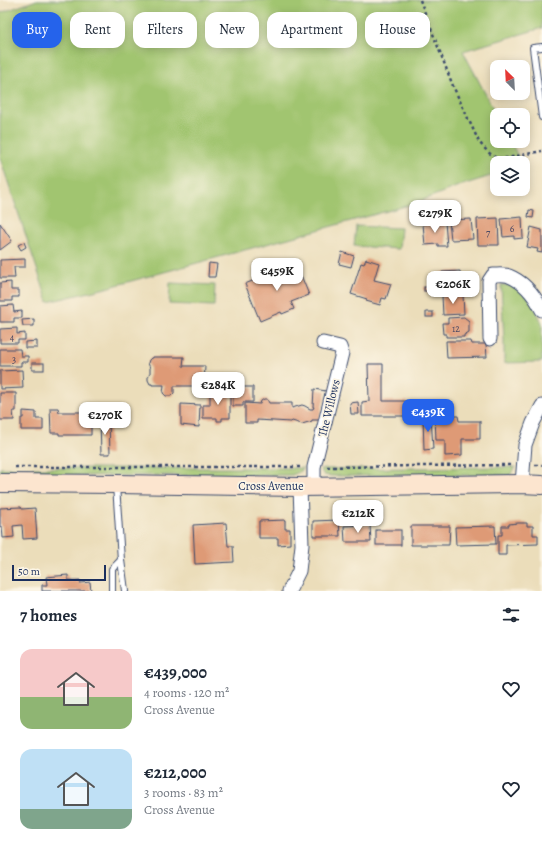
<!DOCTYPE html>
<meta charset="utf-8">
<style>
:root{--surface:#fff;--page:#f2f2f3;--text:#1f2937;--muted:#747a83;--accent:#2563eb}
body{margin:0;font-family:Alegreya,serif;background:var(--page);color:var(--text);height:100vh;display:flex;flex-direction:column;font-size:15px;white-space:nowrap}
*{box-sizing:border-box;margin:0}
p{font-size:13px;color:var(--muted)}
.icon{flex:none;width:22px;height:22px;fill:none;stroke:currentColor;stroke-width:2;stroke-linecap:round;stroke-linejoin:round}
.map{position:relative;height:591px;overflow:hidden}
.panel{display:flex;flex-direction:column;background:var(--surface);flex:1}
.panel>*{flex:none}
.guide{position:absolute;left:12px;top:12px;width:518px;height:36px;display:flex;gap:8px}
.needle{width:26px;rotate:336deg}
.buttons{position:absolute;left:490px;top:60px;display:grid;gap:8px}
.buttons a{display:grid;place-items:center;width:40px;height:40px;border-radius:8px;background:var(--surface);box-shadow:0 2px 10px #0003;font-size:20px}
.scale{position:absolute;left:12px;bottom:10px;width:94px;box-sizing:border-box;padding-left:4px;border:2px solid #1b2f5e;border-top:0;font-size:11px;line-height:14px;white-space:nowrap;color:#1b2f5e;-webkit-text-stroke:3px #fcf5e5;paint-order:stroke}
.price{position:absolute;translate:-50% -34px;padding:0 9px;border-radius:8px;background:#fff;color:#222;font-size:13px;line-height:26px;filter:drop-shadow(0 1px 2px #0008)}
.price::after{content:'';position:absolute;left:50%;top:24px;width:12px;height:9px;margin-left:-6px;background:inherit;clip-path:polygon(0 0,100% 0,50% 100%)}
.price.selected{background:var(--accent);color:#fff}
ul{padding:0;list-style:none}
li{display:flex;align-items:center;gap:12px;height:100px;padding:0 20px}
li span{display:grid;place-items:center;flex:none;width:112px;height:80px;border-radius:12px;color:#555}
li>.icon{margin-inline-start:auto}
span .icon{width:48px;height:48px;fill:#fffc;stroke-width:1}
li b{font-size:17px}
h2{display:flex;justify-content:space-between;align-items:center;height:48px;padding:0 20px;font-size:17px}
.tag{padding:0 14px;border-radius:12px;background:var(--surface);box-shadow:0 2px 10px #0003;font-size:14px;line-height:36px}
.tag.selected{background:var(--accent);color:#fff}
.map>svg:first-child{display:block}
</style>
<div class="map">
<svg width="542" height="591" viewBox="0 0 542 591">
<rect width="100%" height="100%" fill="#fcf5e5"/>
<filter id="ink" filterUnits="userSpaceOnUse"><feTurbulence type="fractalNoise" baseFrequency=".025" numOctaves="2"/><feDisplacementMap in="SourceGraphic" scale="8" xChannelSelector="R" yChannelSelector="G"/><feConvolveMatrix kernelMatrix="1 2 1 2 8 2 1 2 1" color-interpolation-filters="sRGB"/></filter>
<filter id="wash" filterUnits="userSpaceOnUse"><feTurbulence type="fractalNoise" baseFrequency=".012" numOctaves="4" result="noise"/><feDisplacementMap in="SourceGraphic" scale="16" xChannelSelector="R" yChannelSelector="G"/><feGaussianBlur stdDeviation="0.9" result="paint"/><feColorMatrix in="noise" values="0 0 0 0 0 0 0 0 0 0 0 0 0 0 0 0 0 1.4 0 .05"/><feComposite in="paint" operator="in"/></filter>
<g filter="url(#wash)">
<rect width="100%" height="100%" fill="#ebddba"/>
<!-- green -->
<g fill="#a1c570" stroke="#5e7a67">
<path d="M37,0H542V28L463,51L497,116V141H510L518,156L520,163H497V174L456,187L413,204L102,289L48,302L0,158V13Z"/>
<path d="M356,226L401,228L399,249L354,246Z"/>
<path d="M170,283L215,285L214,306L169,304Z"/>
<path d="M501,285H508L514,287L529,298L537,312L542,323V362L504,363V339Z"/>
<path d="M516,467L510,475L332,476L324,475L320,469Z"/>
<path d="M0,468H304L301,471L292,475L0,476Z"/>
</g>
<g id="blocks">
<!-- building -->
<g fill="#de9a76">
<path d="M415,210H422V217L416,218Z"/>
<path d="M529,210L534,211L533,218L528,217Z"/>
<path d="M522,217L523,238L514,239V236L503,237L501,219Z"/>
<path d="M498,218L499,245H478L477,219Z"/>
<path d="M471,219L473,239L451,240L449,220Z"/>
<path d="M445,222L447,246H438V244L425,245L423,224Z"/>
<path d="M0,223L12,241L0,250Z"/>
<path d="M531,227L542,230V253L537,252L538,249L527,247Z"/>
<path d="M24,242L26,247L21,250L18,245Z"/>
<path d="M342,252L354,256L351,267L339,264Z"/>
<path d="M25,259V267H14L15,278H0V260Z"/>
<path d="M366,259L379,263L374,280L391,284L386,299L382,298L380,305L366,301L367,299L351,294L361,263L364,264Z"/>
<path d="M209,263L217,264L215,277H208Z"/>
<path d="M296,263L309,295L291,302L294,309L282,314L281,312L260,321L245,284Z"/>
<path d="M460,271L462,291L443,292L442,272Z"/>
<path d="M11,282V290H19V297H12V301H0V283Z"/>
<rect x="424" y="287" width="6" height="4"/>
<path d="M463,295L464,314L443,315L442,296Z"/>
<path d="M13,305L14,312L22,311V318H14V322H0V306Z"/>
<rect x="426" y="312" width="7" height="5"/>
<path d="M464,317L469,321V332L464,335V337H446V334H443L442,323H448V318Z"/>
<path d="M34,319V326H23L22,320Z"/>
<path d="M17,328V334L25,333V340H18V343H0V329Z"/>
<path d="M37,341V348H25V342Z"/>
<path d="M446,341H471L472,344H486L487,357L447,358Z"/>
<path d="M0,349H20L21,356H28V362H21V366H0Z"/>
<path d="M153,357H184L183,366H205L204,385H194V386H174V393L171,396H166L163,393L164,385H152V384H150L148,380V377L150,373V368L148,363L149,360L151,358H153Z"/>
<rect x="32" y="363" width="12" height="7"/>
<path d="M368,364H383V401H407V416H362V402L369,401Z"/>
<path d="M22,370L23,388L0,389V371Z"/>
<path d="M233,374H240V387H253V402H243V406H233Z"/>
<path d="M314,389L326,391L319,420H312V421L302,424L292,421L291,422L257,420V423H245V403L260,404L261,401L264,399H267L269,403H292V408L302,405L305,406L310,409H313L314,407H313Z"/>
<path d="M210,392H230V418H222V421H217V418H203V405H210Z"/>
<path d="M0,393H16V411H13L14,420H0Z"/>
<path d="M358,402L359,414H351L350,403Z"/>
<path d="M181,404L200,405L199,427L181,425Z"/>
<path d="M50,408H58L59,412H85V421H91V435H59V433H51Z"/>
<rect x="95" y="410" width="5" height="9"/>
<path d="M23,411L36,412V419H43V430H21V418H23Z"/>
<path d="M431,416L433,449L424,450L423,417Z"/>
<path d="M435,416H458L459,421H480V439H462V455L445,456V440H436Z"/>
<path d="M100,419H109L110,454H101Z"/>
<path d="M21,507L22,509L35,508L37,538L23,539L22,525L13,526L14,537L3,538L2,526L0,527V508Z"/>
<path d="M285,520V529H290V544L278,545V538H259V521Z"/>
<path d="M339,520L340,536H313V521Z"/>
<path d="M226,523L228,546H233L234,562L195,564L193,525Z"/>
<path d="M518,523H527V526H533V535H538V544L506,545V555H498V535H502V526H509V524Z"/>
<path d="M370,525L371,542H345L344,526Z"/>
<path d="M411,526H450L449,545H411Z"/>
<path d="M495,526L496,544L456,545L455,527Z"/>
<rect x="376" y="530" width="25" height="15"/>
<path d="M68,575V580H80V583L90,582L91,591H42V585H47L46,577Z"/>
</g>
</g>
</g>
<g filter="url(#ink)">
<use href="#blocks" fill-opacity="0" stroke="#3a496c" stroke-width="1"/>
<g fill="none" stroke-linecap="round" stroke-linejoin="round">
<!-- lane casing -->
<g stroke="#3a496c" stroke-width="8">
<g id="lane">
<path d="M542,47L533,48L542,117"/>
<path d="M116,485L121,560L125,591"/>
<path d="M112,591V569L121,560"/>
</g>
</g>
<!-- street casing -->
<g stroke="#3a496c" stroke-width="15">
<g id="street">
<path d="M490,339L489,281L493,275C498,275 505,274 509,276C524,282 535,296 542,310"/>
<path d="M522,484L525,445L533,423L542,406"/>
<path d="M314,486V467L342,353L340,347L323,343"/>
<path d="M289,591L299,571L302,545L300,487"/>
</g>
</g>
<!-- secondary casing -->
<g stroke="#3a496c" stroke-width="20">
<path id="secondary" d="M0,483L116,484L300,487L522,484L542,485"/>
</g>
<!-- path -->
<g stroke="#3a496c" stroke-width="2.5" stroke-dasharray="3 3" stroke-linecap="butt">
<path d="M420,0L453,86L479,142L488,152L496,158H507L542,151"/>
<path d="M535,465H542"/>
<path d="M15,467H302"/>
<path d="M327,467L512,465"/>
</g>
<!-- lane -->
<use href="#lane" stroke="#fff" stroke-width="6"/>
<!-- street -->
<use href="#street" stroke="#fff" stroke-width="13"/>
<!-- secondary -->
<use href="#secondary" stroke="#fce5cf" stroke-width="18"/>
</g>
</g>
<g text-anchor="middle" stroke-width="3.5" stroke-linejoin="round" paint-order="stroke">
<!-- number labels -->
<g font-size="10" fill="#4c4a64">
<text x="512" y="232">6</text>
<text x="488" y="236">7</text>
<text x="456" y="332">12</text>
<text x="12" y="341">4</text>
<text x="14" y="363">3</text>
</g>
<!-- street labels -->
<g font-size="12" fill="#1b2f5e" stroke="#fcf5e5">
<text transform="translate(329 408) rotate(-76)" y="4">The Willows</text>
<text x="271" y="490">Cross Avenue</text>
</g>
</g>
</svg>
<div class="buttons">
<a><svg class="needle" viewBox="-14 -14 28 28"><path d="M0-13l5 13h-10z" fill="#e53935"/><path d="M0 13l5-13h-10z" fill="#747a83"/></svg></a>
<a><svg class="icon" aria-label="locate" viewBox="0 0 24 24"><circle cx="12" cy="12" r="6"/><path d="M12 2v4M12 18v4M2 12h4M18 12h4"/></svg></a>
<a><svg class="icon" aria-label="layers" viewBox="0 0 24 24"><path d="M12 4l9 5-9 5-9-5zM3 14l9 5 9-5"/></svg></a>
</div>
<div class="scale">50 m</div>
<b class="price" style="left:435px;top:234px">€279K</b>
<b class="price" style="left:277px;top:292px">€459K</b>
<b class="price" style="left:453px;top:305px">€206K</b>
<b class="price" style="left:218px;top:406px">€284K</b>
<b class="price selected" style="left:428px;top:433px">€439K</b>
<b class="price" style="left:105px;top:436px">€270K</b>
<b class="price" style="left:358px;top:534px">€212K</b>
<div class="guide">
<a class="tag selected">Buy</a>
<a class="tag">Rent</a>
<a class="tag">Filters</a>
<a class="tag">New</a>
<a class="tag">Apartment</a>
<a class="tag">House</a>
</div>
</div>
<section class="panel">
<h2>7 homes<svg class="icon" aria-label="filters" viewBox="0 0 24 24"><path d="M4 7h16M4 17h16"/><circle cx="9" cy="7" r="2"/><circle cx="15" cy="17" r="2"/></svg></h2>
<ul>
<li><span style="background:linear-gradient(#f6c9c9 60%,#8fb573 0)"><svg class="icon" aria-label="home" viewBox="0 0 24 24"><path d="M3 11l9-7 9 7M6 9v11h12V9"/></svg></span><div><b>€439,000</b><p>4 rooms · 120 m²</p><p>Cross Avenue</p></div><svg class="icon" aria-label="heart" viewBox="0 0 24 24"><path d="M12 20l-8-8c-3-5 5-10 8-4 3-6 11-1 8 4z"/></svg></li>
<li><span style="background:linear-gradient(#bfe0f5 75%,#7fa58c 0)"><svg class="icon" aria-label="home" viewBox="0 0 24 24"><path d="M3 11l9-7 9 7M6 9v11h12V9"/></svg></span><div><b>€212,000</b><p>3 rooms · 83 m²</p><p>Cross Avenue</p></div><svg class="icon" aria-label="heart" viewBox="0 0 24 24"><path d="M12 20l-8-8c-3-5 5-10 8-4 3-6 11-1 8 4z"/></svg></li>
</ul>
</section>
